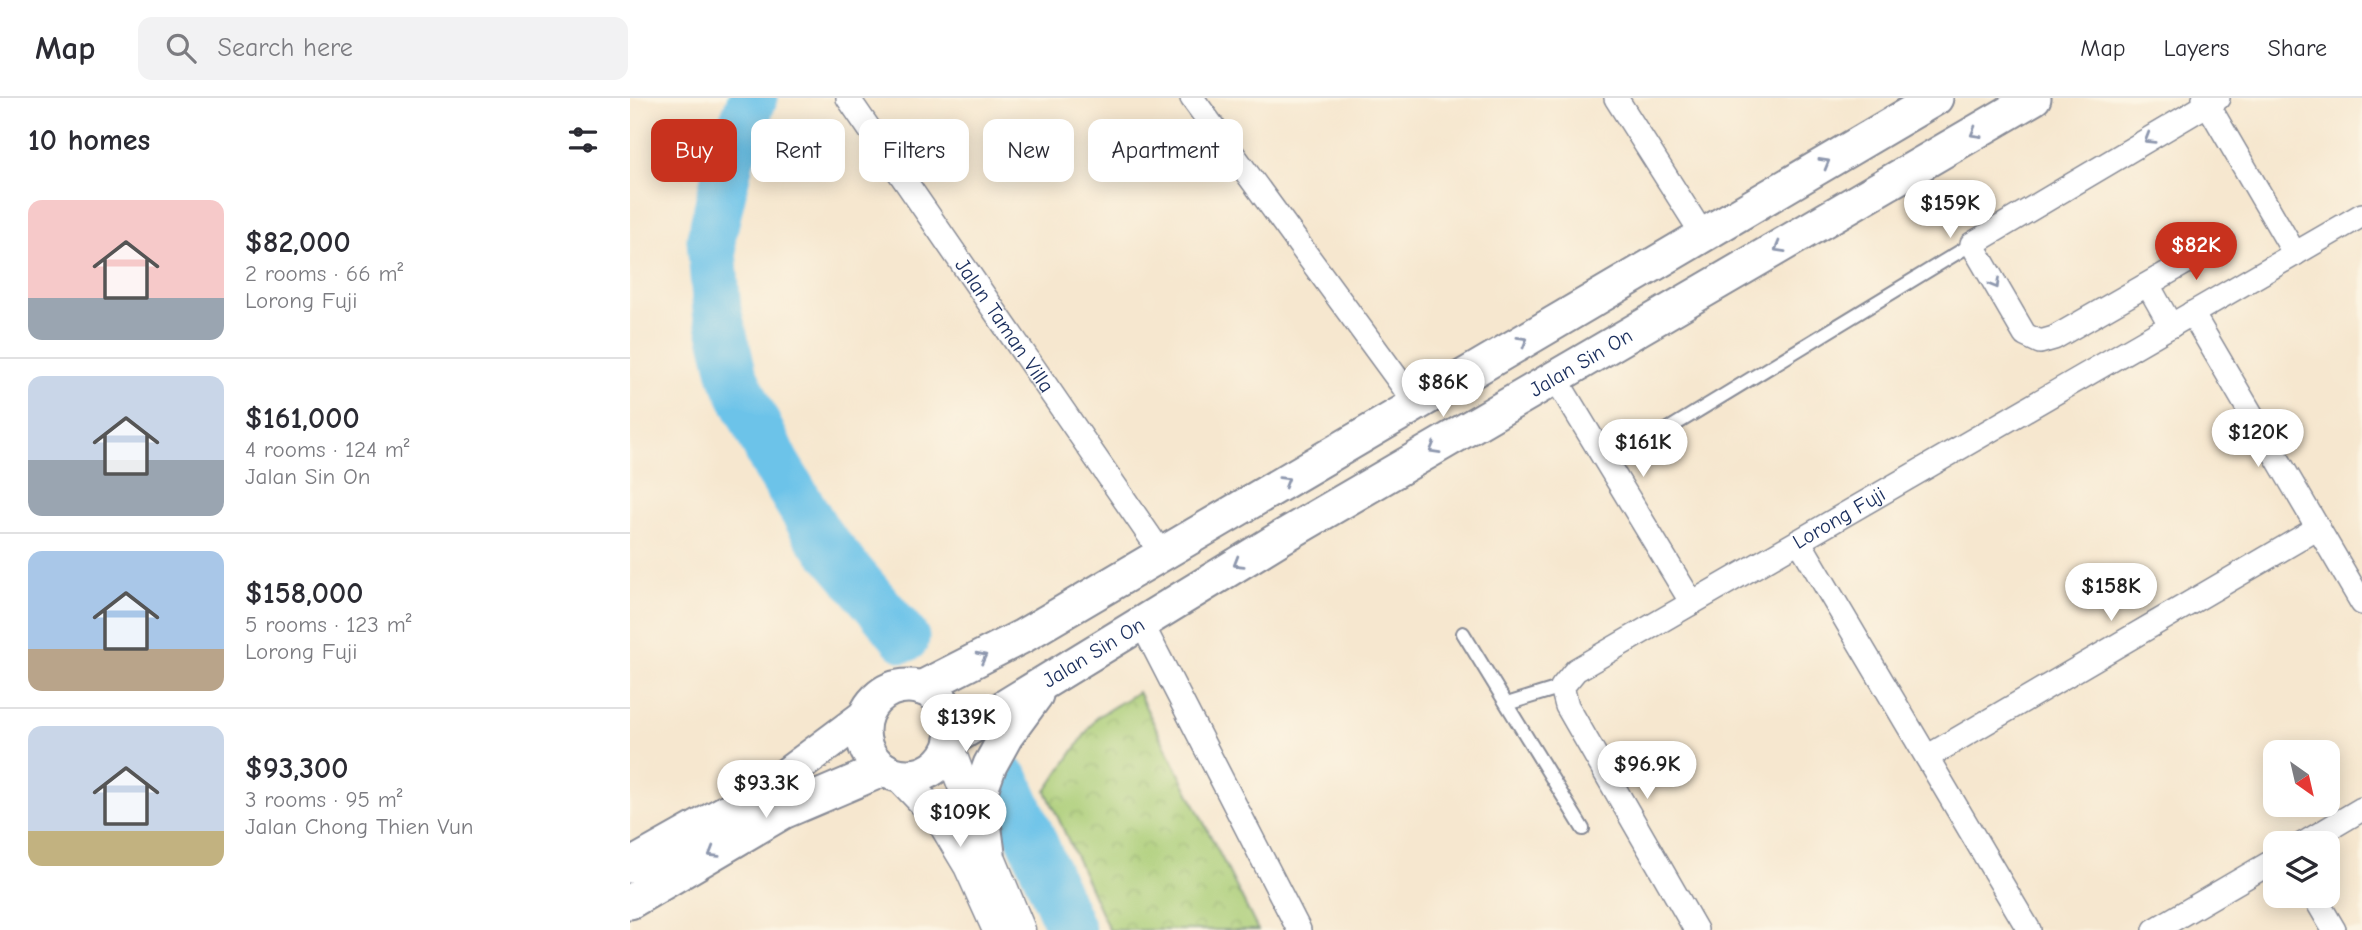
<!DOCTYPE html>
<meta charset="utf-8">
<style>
:root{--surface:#fff;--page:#f2f2f3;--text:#2b2b33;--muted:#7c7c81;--line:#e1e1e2;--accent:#c8321e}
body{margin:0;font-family:"Comic Neue",sans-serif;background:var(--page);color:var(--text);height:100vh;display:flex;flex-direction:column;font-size:26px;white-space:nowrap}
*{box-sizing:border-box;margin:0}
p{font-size:23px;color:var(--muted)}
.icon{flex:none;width:38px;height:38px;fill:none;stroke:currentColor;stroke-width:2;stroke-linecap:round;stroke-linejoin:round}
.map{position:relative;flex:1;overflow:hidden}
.side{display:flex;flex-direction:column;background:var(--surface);width:630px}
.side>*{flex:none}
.guide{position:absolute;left:21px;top:21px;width:665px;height:63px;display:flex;gap:14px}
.needle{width:46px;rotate:146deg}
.fabs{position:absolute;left:1633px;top:642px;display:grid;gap:14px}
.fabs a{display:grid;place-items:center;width:77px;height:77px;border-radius:14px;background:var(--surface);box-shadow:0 4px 18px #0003;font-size:35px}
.price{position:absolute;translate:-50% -60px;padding:0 16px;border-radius:24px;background:#fff;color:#222;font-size:23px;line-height:46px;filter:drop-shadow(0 2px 4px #0008)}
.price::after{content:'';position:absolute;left:50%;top:42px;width:21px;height:16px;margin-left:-10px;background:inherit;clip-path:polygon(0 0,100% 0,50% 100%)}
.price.on{background:var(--accent);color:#fff}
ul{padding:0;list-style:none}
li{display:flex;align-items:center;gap:21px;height:175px;padding:0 28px}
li+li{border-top:2px solid var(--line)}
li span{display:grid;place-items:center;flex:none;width:196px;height:140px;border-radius:14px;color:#555}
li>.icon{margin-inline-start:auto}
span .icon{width:84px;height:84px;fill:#fffc;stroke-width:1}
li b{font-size:30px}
h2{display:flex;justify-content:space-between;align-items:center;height:84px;padding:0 28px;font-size:30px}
.pill{padding:0 24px;border-radius:14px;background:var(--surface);box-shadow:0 4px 18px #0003;font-size:24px;line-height:63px}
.pill.on{background:var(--accent);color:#fff}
header{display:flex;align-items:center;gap:42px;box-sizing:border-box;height:98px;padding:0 35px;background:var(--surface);border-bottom:2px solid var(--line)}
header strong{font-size:33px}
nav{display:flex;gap:38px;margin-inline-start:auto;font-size:24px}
.search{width:490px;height:63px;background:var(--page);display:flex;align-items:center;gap:18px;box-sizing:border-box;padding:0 24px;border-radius:14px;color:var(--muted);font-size:26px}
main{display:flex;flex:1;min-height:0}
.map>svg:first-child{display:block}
</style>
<header>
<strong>Map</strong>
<div class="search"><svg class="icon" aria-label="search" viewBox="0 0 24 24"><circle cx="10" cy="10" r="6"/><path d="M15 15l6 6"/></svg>Search here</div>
<nav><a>Map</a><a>Layers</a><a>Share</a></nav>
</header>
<main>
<section class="side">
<h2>10 homes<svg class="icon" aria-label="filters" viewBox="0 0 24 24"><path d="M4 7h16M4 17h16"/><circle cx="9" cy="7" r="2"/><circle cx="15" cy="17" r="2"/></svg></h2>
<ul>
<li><span style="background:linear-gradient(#f6c9c9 70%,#9aa5b1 0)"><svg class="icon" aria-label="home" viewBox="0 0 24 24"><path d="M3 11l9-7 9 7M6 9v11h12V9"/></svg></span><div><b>$82,000</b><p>2 rooms · 66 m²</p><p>Lorong Fuji</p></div></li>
<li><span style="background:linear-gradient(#c9d6e8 60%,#9aa5b1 0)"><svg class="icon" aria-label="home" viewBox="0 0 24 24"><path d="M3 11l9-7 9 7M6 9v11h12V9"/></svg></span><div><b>$161,000</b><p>4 rooms · 124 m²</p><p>Jalan Sin On</p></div></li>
<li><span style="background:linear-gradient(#a9c7e8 70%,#b9a48a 0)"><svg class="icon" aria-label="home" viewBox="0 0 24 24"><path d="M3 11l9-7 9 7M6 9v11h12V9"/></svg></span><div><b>$158,000</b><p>5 rooms · 123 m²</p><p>Lorong Fuji</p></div></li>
<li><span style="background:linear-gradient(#c9d6e8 75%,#c2b280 0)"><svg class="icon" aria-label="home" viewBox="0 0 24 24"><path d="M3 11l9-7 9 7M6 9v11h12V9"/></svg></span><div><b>$93,300</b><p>3 rooms · 95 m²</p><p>Jalan Chong Thien Vun</p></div></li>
</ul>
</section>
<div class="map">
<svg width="1732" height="832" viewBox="0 0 1732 832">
<defs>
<pattern id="park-crowns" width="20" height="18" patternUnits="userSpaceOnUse" patternTransform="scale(1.75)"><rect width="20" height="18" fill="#aacd77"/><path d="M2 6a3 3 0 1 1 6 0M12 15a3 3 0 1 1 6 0" fill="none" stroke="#92b069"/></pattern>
</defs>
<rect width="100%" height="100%" fill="#fcf5e5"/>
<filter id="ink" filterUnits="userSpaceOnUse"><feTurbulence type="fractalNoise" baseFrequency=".0143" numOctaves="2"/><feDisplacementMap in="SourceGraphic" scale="14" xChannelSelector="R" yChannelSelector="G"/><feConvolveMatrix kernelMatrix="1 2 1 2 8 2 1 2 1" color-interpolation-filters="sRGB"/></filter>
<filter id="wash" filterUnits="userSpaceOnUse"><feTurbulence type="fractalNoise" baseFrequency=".00686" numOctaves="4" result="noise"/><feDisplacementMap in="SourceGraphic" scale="28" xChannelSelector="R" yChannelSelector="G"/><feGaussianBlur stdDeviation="1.57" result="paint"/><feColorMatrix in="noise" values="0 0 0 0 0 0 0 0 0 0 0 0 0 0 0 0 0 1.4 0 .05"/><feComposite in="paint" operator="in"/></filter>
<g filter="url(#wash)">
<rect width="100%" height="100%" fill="#f6e7cf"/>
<!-- park -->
<path fill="url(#park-crowns)" stroke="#627e6a" stroke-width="2" d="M508,594L628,832H479L416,693L467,619Z"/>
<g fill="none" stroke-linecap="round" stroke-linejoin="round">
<!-- river -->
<g stroke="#6cc3e9" stroke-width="49">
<path d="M123,0L100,59L81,141L87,213L103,278L145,365L189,438L275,540"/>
<path d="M377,684L441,832"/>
</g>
</g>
</g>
<g filter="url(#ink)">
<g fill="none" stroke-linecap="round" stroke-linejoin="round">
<!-- service casing -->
<g stroke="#888b96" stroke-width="16">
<g id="service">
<path d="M979,367L1342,146"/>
<path d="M833,535L953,731"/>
<path d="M877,606L932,589"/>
</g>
</g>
<!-- minor casing -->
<g stroke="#888b96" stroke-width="26">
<g id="minor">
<path id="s1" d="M218,0L532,456"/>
<path d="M562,0L786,306"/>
<path d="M986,0L1073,137"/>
<path d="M1574,0L1665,156"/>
<path d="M1588,0L1342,146L1395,237L1410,244L1424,240L1593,143"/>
<path d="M1518,187L1541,228"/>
<path d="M1562,215L1732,505"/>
<path d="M926,281L1062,505"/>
<path d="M1169,443L1399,832"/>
<path d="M511,524L669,832"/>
<path d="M1297,659L1688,430"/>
<path d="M1673,746L1732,711"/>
<path d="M1684,798L1704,832"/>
<path id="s2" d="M1066,832L937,608L932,589L946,572L1732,117"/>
<path d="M1525,832L1645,762"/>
</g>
</g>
<!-- tertiary casing -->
<g stroke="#888b96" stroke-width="33">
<g id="tertiary">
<path d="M319,650L358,755L390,832"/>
<path d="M267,676L312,723L339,768L368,832"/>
</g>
</g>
<!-- secondary casing -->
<g stroke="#888b96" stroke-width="37">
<g id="secondary">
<circle cx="278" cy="633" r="45"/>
<path d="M291,590L393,538L1306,0"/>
<path id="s3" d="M322,641L652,439L1404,0"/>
<path d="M358,755L350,695L360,667L376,638L406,597"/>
<path d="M0,768L140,689L235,618"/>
<path d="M0,804L153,714L254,671"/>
</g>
</g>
<!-- service -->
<use href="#service" stroke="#fff" stroke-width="12"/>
<!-- minor -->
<use href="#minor" stroke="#fff" stroke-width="23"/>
<!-- tertiary -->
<use href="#tertiary" stroke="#fff" stroke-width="30"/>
<!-- secondary -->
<use href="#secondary" stroke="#fff" stroke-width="33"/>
</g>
<!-- one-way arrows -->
<defs><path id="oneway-chevron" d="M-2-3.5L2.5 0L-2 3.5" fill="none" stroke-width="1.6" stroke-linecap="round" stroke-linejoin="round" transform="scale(1.75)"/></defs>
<g stroke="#8d97ae">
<use href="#oneway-chevron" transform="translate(1345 35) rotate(150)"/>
<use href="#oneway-chevron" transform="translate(1519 41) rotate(149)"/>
<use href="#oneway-chevron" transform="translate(1195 65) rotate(-30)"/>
<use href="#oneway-chevron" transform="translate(1149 150) rotate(150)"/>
<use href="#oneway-chevron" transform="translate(1365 186) rotate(60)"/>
<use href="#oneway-chevron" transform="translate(893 243) rotate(-30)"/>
<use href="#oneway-chevron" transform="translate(804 351) rotate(150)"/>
<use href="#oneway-chevron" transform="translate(655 383) rotate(-31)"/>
<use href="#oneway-chevron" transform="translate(608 465) rotate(149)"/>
<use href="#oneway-chevron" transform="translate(352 559) rotate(-27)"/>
<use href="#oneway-chevron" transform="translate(83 755) rotate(149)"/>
</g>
</g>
<g text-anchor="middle" stroke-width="6" stroke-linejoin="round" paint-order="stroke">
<!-- street labels -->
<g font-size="21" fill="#1b2f5e" stroke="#fcf5e5">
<text dy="7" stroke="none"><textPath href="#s1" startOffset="276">Jalan Taman Villa</textPath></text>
<text dy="7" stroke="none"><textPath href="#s3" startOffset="733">Jalan Sin On</textPath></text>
<text dy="7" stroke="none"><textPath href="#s2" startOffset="604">Lorong Fuji</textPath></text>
<text dy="7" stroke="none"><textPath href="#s3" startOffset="166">Jalan Sin On</textPath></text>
</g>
</g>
</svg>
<div class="fabs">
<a><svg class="needle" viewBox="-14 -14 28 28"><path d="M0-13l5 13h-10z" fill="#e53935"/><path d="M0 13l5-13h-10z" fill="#7c7c81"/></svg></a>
<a><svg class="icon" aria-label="layers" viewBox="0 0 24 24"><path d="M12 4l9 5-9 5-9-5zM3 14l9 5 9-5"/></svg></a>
</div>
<b class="price" style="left:1320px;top:142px">$159K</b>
<b class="price on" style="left:1566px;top:184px">$82K</b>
<b class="price" style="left:813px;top:321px">$86K</b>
<b class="price" style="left:1628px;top:371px">$120K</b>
<b class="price" style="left:1013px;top:381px">$161K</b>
<b class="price" style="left:1481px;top:525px">$158K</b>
<b class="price" style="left:336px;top:656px">$139K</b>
<b class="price" style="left:1017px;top:703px">$96.9K</b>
<b class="price" style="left:136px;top:722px">$93.3K</b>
<b class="price" style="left:330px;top:751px">$109K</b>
<div class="guide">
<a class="pill on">Buy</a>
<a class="pill">Rent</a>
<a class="pill">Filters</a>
<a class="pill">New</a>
<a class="pill">Apartment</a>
</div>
</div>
</main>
